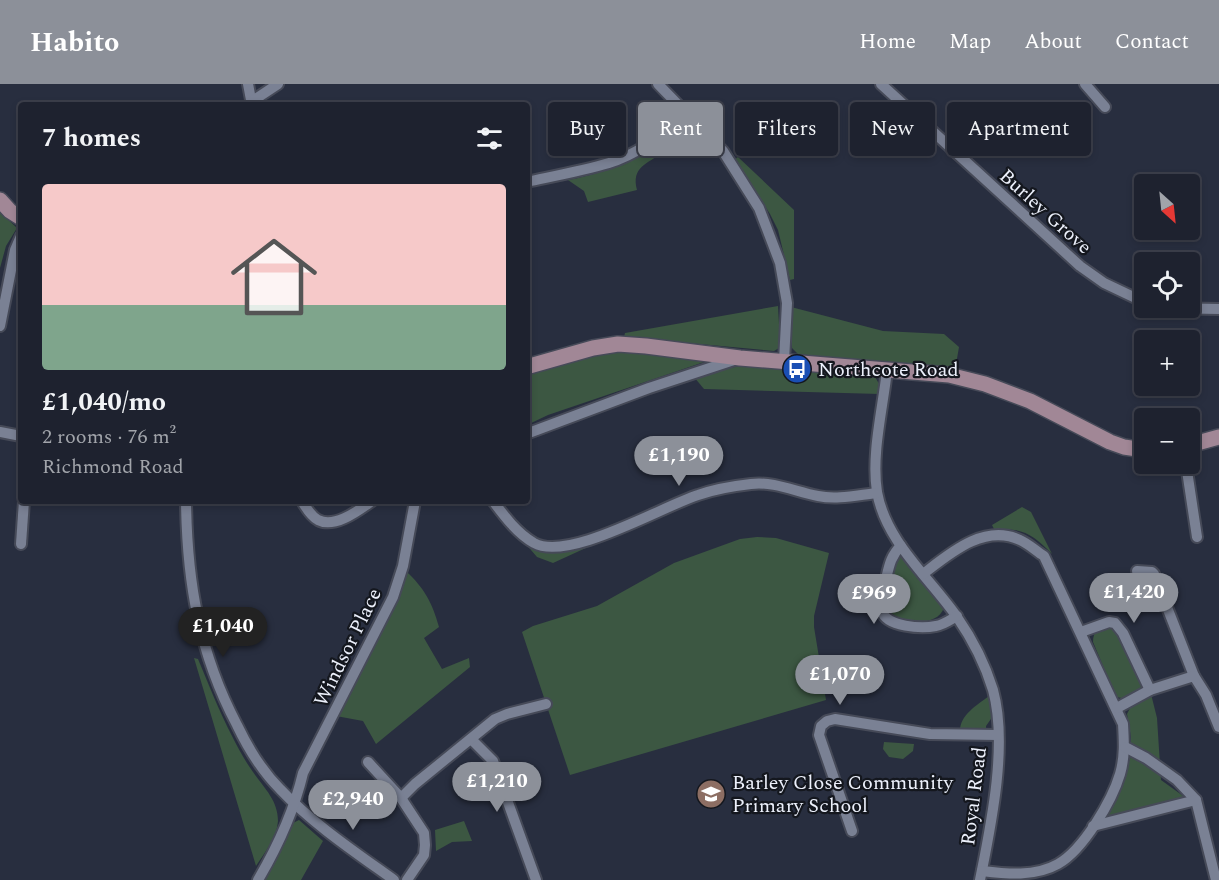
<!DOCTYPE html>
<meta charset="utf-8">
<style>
:root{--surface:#1e222f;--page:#262a37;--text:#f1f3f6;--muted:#a1a4aa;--line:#3c3f4b;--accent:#8c9099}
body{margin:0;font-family:Spectral,serif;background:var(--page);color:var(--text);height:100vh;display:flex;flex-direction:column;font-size:22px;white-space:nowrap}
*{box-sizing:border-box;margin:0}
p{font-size:20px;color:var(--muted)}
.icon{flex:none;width:33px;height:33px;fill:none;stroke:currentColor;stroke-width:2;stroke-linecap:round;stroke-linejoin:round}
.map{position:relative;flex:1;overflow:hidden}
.details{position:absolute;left:18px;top:18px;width:512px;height:402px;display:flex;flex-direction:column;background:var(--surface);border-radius:6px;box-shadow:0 3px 9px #0003,0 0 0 2px var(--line)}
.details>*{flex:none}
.banner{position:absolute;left:548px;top:18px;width:570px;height:54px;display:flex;gap:12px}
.needle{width:39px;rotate:153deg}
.buttons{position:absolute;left:1134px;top:90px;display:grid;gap:12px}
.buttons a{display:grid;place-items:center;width:66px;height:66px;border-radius:6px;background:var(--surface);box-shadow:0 3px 9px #0003,0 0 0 2px var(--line);font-size:30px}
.price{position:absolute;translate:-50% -51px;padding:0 14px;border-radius:21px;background:var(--accent);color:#fff;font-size:20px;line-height:39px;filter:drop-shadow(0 2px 3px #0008)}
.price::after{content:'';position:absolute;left:50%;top:36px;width:18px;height:14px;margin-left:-9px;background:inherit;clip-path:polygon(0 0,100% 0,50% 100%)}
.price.on{background:#222;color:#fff}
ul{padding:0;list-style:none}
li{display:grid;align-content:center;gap:12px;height:318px;padding:0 24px}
li span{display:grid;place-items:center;height:186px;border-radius:6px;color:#555}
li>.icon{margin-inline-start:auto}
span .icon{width:108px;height:108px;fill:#fffc;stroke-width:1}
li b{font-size:26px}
h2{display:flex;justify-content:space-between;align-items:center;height:72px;padding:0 24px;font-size:26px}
.pill{padding:0 21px;border-radius:6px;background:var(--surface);box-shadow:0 3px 9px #0003,0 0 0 2px var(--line);font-size:21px;line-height:54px}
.pill.on{background:var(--accent);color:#fff}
header{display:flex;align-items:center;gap:36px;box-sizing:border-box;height:84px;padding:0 30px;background:var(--accent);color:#fff}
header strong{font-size:28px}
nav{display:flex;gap:33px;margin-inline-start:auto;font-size:21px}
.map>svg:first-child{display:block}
</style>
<header>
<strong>Habito</strong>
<nav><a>Home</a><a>Map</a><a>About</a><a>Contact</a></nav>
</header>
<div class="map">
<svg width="1219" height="796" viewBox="0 0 1219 796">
<rect width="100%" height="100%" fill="#282e3f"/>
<!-- green -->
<g fill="#3c5742">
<path d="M689,43L693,45L708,62L678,57C673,61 668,65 662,69C647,80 631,83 637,106L588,118L584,107L568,96C612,88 648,70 684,44Z"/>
<path d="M738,73L794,126V195L790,196L778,146L770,130L735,75Z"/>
<path d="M0,128L17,144L6,162L0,184Z"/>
<path d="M778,222L780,258L779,264L774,267L624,253L625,249Z"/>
<path d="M791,223L883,247L944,250L959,263L955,286L798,270L792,264Z"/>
<path d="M639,266L710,276L548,331L527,341V287L599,268Z"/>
<path d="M743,281L875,293L881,303L880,310L704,305L694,293Z"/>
<path d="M1022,423L1031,428L1052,470C1032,449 1022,444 994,445L992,441Z"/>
<path d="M519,452L558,467L588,463L553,479L537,473Z"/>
<path d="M757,453L776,454L829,469L814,532V543L826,616L570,691L522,548L533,542L597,522L674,479L740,455Z"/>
<path d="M898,472L904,474L944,524C936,545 896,540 886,523L895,476Z"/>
<path d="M406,487C424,504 432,518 439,543L424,554L442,585L469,574L470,583L376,660L363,637L336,632L398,516Z"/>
<path d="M1108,541L1116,544L1151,610L1157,634L1161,696L1186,714L1109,733L1107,729L1124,693L1130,675L1131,653L1127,630L1131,622L1127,615L1116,613L1093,558C1093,547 1098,545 1108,541Z"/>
<path d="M194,574L198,575C209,601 219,627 232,652C238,664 245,677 253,688C264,704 278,716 278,737C277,754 265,768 256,782Z"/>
<path d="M989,612L993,632L986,642V646L960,647C960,631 977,621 989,612Z"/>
<path d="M884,658L914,660L913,667L903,675L889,673L883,665Z"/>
<path d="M299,736L323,757L301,796H263L272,784L287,742Z"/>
<path d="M464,737L472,757L452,758L436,767L435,746Z"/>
</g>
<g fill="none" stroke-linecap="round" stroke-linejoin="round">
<!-- street casing -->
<g stroke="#464a58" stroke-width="14">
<g id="street">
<path d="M248,0L252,21"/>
<path d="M658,0L723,67L759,124L780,179L787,219L784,277"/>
<path d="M881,0L1080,182L1104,199L1144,218"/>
<path d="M1085,0L1105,23"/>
<path d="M251,18L278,0"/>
<path d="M526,98C554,92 582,87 609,79C638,70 665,50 688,30"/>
<path d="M1165,224L1219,225"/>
<path d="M0,242L15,166L21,152"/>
<path d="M887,286C883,324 871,370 877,408C886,458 929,493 957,533C973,556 985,580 993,606C1008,661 991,741 980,796"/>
<path d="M0,348L21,352"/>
<path d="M526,350L649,304L734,276"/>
<path d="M1186,380L1197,453"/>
<path d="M186,417C187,498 199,569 237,641C248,664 262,687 280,705C313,740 355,768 394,796"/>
<path d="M302,417C306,424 311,432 318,436C335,445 359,426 372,417"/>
<path d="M493,417C505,433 517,449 534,459C568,478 661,423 698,411C715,405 733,402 751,400C774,397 796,408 818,412C837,416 858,411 877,409"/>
<path d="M21,460L24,417"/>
<path d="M901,462C891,471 889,482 886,495C884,504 879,517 882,527C886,543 922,545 936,542C943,541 950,536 957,532"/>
<path d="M1137,487L1152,488L1154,490L1194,592"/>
<path d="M923,490C949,470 984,439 1020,456C1029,460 1036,467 1044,472L1123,640C1124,657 1125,673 1120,690C1112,717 1083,766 1058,780C1035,793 1007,790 982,787"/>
<path d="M1081,548L1109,538L1115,539L1123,549L1150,606"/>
<path d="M1117,624L1150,606L1194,592L1206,611L1219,643"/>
<path d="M471,655L493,677L536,796"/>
<path d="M1125,663L1146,674L1177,696L1196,716L1216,796"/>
<path d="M368,678L401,714L424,749L425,761L424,771L407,796"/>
<path d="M401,714L415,700L495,635L507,630L546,620"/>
<path d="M1093,742L1196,716"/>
<path d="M852,747L819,651L821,642L827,637L835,635L930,650L998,651"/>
<path d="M258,796C278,762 294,727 303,689L393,513L403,482L415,417"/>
</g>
</g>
<!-- secondary casing -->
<g stroke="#464a58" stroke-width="18">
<g id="secondary">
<path d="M0,116L10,127L21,134"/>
<path d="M526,283L593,264L618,260L646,262L740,274L949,291L985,300L1030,317L1110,358L1124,363L1144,366"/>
<path d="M1190,361L1219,353"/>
</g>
</g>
<!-- street -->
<use href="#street" stroke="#7a8194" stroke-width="10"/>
<!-- secondary -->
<use href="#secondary" stroke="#a18796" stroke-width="15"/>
</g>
<!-- icons -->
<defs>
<g id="bus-disc" transform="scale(1.5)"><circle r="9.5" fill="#1a4fb4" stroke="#14171e"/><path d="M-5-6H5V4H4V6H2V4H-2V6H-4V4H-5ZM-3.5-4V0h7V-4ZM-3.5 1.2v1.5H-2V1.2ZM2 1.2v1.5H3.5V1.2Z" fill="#fff"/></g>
<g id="school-disc" transform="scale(1.5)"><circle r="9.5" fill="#8d6e63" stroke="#14171e"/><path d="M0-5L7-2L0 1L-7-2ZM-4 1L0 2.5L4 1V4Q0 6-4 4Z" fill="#fff"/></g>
</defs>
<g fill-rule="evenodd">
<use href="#bus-disc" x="797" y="285"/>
<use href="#school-disc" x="711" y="710"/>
</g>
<g text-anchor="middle" stroke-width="4.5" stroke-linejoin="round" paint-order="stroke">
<!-- street labels -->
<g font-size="20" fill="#ecf0fb" stroke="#14171e">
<text transform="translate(1046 127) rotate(42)" y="7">Burley Grove</text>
<text transform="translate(347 563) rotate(-64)" y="7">Windsor Place</text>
<text transform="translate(973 712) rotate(-83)" y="7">Royal Road</text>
</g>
<!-- poi labels -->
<g font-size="20" fill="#ecf0fb" stroke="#14171e" text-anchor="start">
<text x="818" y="292">Northcote Road</text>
<text x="732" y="705">Barley Close Community<tspan x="732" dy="23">Primary School</tspan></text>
</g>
</g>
</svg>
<div class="buttons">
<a><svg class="needle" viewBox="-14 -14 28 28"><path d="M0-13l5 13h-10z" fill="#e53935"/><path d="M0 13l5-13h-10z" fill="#a1a4aa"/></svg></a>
<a><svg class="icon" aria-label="locate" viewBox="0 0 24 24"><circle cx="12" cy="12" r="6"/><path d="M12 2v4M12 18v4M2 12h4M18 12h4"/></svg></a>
<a>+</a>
<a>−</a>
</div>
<b class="price" style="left:679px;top:403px">£1,190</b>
<b class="price" style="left:1134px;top:540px">£1,420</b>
<b class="price" style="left:874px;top:541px">£969</b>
<b class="price on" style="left:223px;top:574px">£1,040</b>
<b class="price" style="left:840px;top:622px">£1,070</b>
<b class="price" style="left:497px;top:729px">£1,210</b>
<b class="price" style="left:353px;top:747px">£2,940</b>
<div class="banner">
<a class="pill">Buy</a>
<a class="pill on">Rent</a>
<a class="pill">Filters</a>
<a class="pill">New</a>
<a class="pill">Apartment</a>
</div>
<section class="details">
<h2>7 homes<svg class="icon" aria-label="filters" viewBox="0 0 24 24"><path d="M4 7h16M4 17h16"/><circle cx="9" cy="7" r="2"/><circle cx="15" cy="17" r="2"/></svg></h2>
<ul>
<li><span style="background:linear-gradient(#f6c9c9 65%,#7fa58c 0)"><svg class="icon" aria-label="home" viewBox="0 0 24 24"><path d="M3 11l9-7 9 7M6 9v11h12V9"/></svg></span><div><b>£1,040/mo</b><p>2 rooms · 76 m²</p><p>Richmond Road</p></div></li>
</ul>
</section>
</div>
